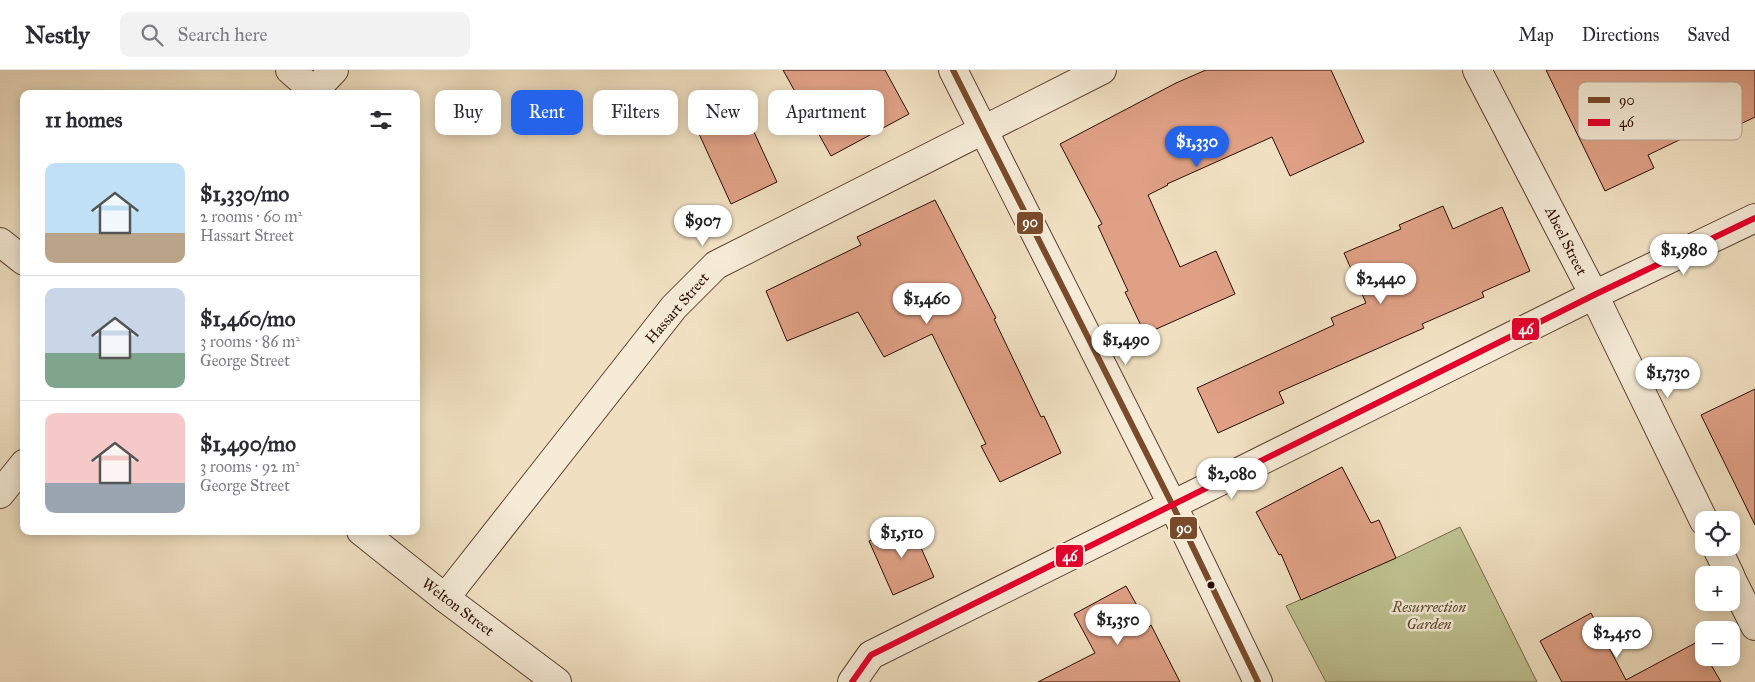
<!DOCTYPE html>
<meta charset="utf-8">
<style>
:root{--surface:#fff;--page:#f2f2f3;--text:#2b2b33;--muted:#7c7c81;--line:#e1e1e2;--accent:#2563eb}
body{margin:0;font-family:"IM FELL Great Primer",serif;background:var(--page);color:var(--text);height:100vh;display:flex;flex-direction:column;font-size:19px;white-space:nowrap}
*{box-sizing:border-box;margin:0}
p{font-size:16px;color:var(--muted)}
.icon{flex:none;width:28px;height:28px;fill:none;stroke:currentColor;stroke-width:2;stroke-linecap:round;stroke-linejoin:round}
.map{position:relative;flex:1;overflow:hidden}
.details{position:absolute;left:20px;top:20px;width:400px;height:445px;display:flex;flex-direction:column;background:var(--surface);border-radius:10px;box-shadow:0 2px 12px #0003}
.details>*{flex:none}
.guide{position:absolute;left:435px;top:20px;width:475px;height:45px;display:flex;gap:10px}
.controls{position:absolute;left:1695px;top:441px;display:grid;gap:10px}
.controls a{display:grid;place-items:center;width:45px;height:45px;border-radius:10px;background:var(--surface);box-shadow:0 2px 12px #0003;font-size:25px}
.price{position:absolute;translate:-50% -42px;padding:0 11px;border-radius:18px;background:#fff;color:#222;font-size:16px;line-height:32px;filter:drop-shadow(0 1px 2px #0008)}
.price::after{content:'';position:absolute;left:50%;top:30px;width:15px;height:11px;margin-left:-8px;background:inherit;clip-path:polygon(0 0,100% 0,50% 100%)}
.price.active{background:var(--accent);color:#fff}
ul{padding:0;list-style:none}
li{display:flex;align-items:center;gap:15px;height:125px;padding:0 25px}
li+li{border-top:1px solid var(--line)}
li span{display:grid;place-items:center;flex:none;width:140px;height:100px;border-radius:10px;color:#555}
li>.icon{margin-inline-start:auto}
span .icon{width:60px;height:60px;fill:#fffc;stroke-width:1}
li b{font-size:21px}
h2{display:flex;justify-content:space-between;align-items:center;height:60px;padding:0 25px;font-size:21px}
.pill{padding:0 18px;border-radius:10px;background:var(--surface);box-shadow:0 2px 12px #0003;font-size:18px;line-height:45px}
.pill.active{background:var(--accent);color:#fff}
header{display:flex;align-items:center;gap:30px;box-sizing:border-box;height:70px;padding:0 25px;background:var(--surface);border-bottom:1px solid var(--line)}
header strong{font-size:24px}
nav{display:flex;gap:28px;margin-inline-start:auto;font-size:18px}
.search{width:350px;height:45px;background:var(--page);display:flex;align-items:center;gap:12px;box-sizing:border-box;padding:0 18px;border-radius:10px;color:var(--muted);font-size:19px}
.map>svg:first-child{display:block}
</style>
<header>
<strong>Nestly</strong>
<div class="search"><svg class="icon" aria-label="search" viewBox="0 0 24 24"><circle cx="10" cy="10" r="6"/><path d="M15 15l6 6"/></svg>Search here</div>
<nav><a>Map</a><a>Directions</a><a>Saved</a></nav>
</header>
<div class="map">
<svg width="1755" height="612" viewBox="0 0 1755 612">
<rect width="100%" height="100%" fill="#f0e0c1"/>
<filter id="stains"><feTurbulence type="fractalNoise" baseFrequency=".004" numOctaves="4"/><feColorMatrix values="0 0 0 0 .2 0 0 0 0 .09 0 0 0 0 .02 0 0 0 .5 -.17"/></filter>
<radialGradient id="worn" r=".72"><stop offset=".6" stop-color="#630" stop-opacity="0"/><stop offset="1" stop-color="#630" stop-opacity=".3"/></radialGradient>
<!-- green -->
<path fill="#bec190" stroke="#756649" d="M1460,457L1537,612H1326L1286,536L1396,488Z"/>
<!-- building -->
<g fill="#dfa085" stroke="#2c0c02">
<path d="M783,0H885L909,44L831,86Z"/>
<path d="M1206,0H1331L1364,72L1290,106L1272,67L1167,114L1168,115L1148,125L1180,197L1216,181L1235,224L1145,264L1125,222L1128,221L1098,156L1102,154L1060,74L1176,13Z"/>
<path d="M1546,0H1755V47L1728,60L1723,49L1648,85L1654,98L1605,121Z"/>
<path d="M736,23L777,112L731,134L690,44Z"/>
<path d="M935,130L996,248L994,249L1041,347L1044,346L1061,383L1000,412L981,376L986,374L932,264L884,287L858,242L787,271L766,221L861,175L857,167Z"/>
<path d="M1443,136L1453,159L1502,137L1530,201L1482,222L1484,227L1422,254L1424,258L1279,322L1284,333L1218,363L1197,318L1334,255L1331,248L1366,233L1344,183L1401,159L1399,155Z"/>
<path d="M1755,319V455L1701,345Z"/>
<path d="M1342,397L1371,453L1379,450L1396,488L1301,530L1281,484L1279,485L1256,442Z"/>
<path d="M910,453L934,507L893,525L869,471Z"/>
<path d="M1126,516L1149,557L1151,555L1180,612H1038L1095,583L1074,544Z"/>
<path d="M1591,543L1626,610L1699,571L1704,581V588H1707L1721,612H1562L1540,571Z"/>
</g>
<g fill="none" stroke-linecap="round" stroke-linejoin="round">
<!-- minor casing -->
<g stroke="#5d4132" stroke-width="30">
<g id="minor">
<path d="M290,0L313,20"/>
<path d="M1477,0L1594,225L1704,451"/>
<path d="M311,24L334,0"/>
<path d="M0,172L24,191"/>
<path d="M0,424L24,394"/>
<path d="M361,461L445,528L557,612"/>
<path d="M1717,478L1730,505"/>
<path d="M1731,508L1755,556"/>
<path d="M445,528L674,237L716,195L1102,0"/>
<path d="M852,612L871,585L1594,225L1755,148"/>
</g>
</g>
<!-- tertiary casing -->
<g stroke="#5d4132" stroke-width="30">
<path id="tertiary" d="M953,0L1173,436L1258,612"/>
</g>
<!-- minor -->
<use href="#minor" stroke="#f5ebd7" stroke-width="28"/>
<!-- tertiary -->
<use href="#tertiary" stroke="#f5ebd7" stroke-width="28"/>
<!-- bus-1 casing -->
<g stroke="#f5ebd7" stroke-width="10">
<path id="bus-1" d="M953,0L1173,436L1258,612"/>
</g>
<!-- bus-2 casing -->
<g stroke="#f5ebd7" stroke-width="10">
<path id="bus-2" d="M852,612L871,585L1594,225L1755,148"/>
</g>
<!-- bus-1 -->
<use href="#bus-1" stroke="#7a4b2a" stroke-width="6"/>
<!-- bus-2 -->
<use href="#bus-2" stroke="#e4002b" stroke-width="6"/>
</g>
<!-- markers -->
<circle fill="#2c0c02" stroke="#f5ebd7" stroke-width="2" cx="1211" cy="515" r="4.5"/>
<g text-anchor="middle" stroke-width="5" stroke-linejoin="round" paint-order="stroke">
<!-- street labels -->
<g font-size="15" fill="#2c0c02" stroke="#f5ebd7">
<text transform="translate(1566 171) rotate(63)" y="5">Abeel Street</text>
<text transform="translate(677 238) rotate(-49)" y="5">Hassart Street</text>
<text transform="translate(458 537) rotate(37)" y="5">Welton Street</text>
</g>
<!-- park labels -->
<g font-size="15" font-style="italic" fill="#5f4b34" stroke="#f5ebd7">
<text x="1429" y="542">Resurrection<tspan x="1429" dy="17">Garden</tspan></text>
</g>
</g>
<!-- legend -->
<rect x="1578" y="12" width="164" height="58" rx="8" fill="#f5ebd7" stroke="#b9a897" stroke-width="1"/>
<rect x="1588" y="27" width="22" height="6" fill="#7a4b2a"/>
<rect x="1588" y="49" width="22" height="7" fill="#e4002b"/>
<g font-size="14" fill="#2c0c02">
<text x="1619" y="35">90</text>
<text x="1619" y="57">46</text>
</g>
<g stroke="#f5ebd7" stroke-width="2">
<rect x="1016" y="141" width="28" height="24" rx="5" fill="#7a4b2a"/>
<rect x="1511" y="247" width="29" height="24" rx="5" fill="#e4002b"/>
<rect x="1169" y="446" width="29" height="24" rx="5" fill="#7a4b2a"/>
<rect x="1055" y="474" width="29" height="24" rx="5" fill="#e4002b"/>
</g>
<g font-size="14" text-anchor="middle" font-weight="bold" fill="#fff">
<text x="1030" y="157">90</text>
<text x="1526" y="264">46</text>
<text x="1184" y="463">90</text>
<text x="1070" y="491">46</text>
</g>
<rect width="100%" height="100%" filter="url(#stains)"/>
<rect width="100%" height="100%" fill="url(#worn)"/>
</svg>
<div class="controls">
<a><svg class="icon" aria-label="locate" viewBox="0 0 24 24"><circle cx="12" cy="12" r="6"/><path d="M12 2v4M12 18v4M2 12h4M18 12h4"/></svg></a>
<a>+</a>
<a>−</a>
</div>
<b class="price active" style="left:1197px;top:98px">$1,330</b>
<b class="price" style="left:703px;top:177px">$907</b>
<b class="price" style="left:1684px;top:206px">$1,980</b>
<b class="price" style="left:1381px;top:235px">$2,440</b>
<b class="price" style="left:927px;top:255px">$1,460</b>
<b class="price" style="left:1126px;top:296px">$1,490</b>
<b class="price" style="left:1668px;top:329px">$1,730</b>
<b class="price" style="left:1232px;top:430px">$2,080</b>
<b class="price" style="left:902px;top:489px">$1,510</b>
<b class="price" style="left:1118px;top:576px">$1,350</b>
<b class="price" style="left:1617px;top:589px">$2,450</b>
<div class="guide">
<a class="pill">Buy</a>
<a class="pill active">Rent</a>
<a class="pill">Filters</a>
<a class="pill">New</a>
<a class="pill">Apartment</a>
</div>
<section class="details">
<h2>11 homes<svg class="icon" aria-label="filters" viewBox="0 0 24 24"><path d="M4 7h16M4 17h16"/><circle cx="9" cy="7" r="2"/><circle cx="15" cy="17" r="2"/></svg></h2>
<ul>
<li><span style="background:linear-gradient(#bfe0f5 70%,#b9a48a 0)"><svg class="icon" aria-label="home" viewBox="0 0 24 24"><path d="M3 11l9-7 9 7M6 9v11h12V9"/></svg></span><div><b>$1,330/mo</b><p>2 rooms · 60 m²</p><p>Hassart Street</p></div></li>
<li><span style="background:linear-gradient(#c9d6e8 65%,#7fa58c 0)"><svg class="icon" aria-label="home" viewBox="0 0 24 24"><path d="M3 11l9-7 9 7M6 9v11h12V9"/></svg></span><div><b>$1,460/mo</b><p>3 rooms · 86 m²</p><p>George Street</p></div></li>
<li><span style="background:linear-gradient(#f6c9c9 70%,#9aa5b1 0)"><svg class="icon" aria-label="home" viewBox="0 0 24 24"><path d="M3 11l9-7 9 7M6 9v11h12V9"/></svg></span><div><b>$1,490/mo</b><p>3 rooms · 92 m²</p><p>George Street</p></div></li>
</ul>
</section>
</div>
